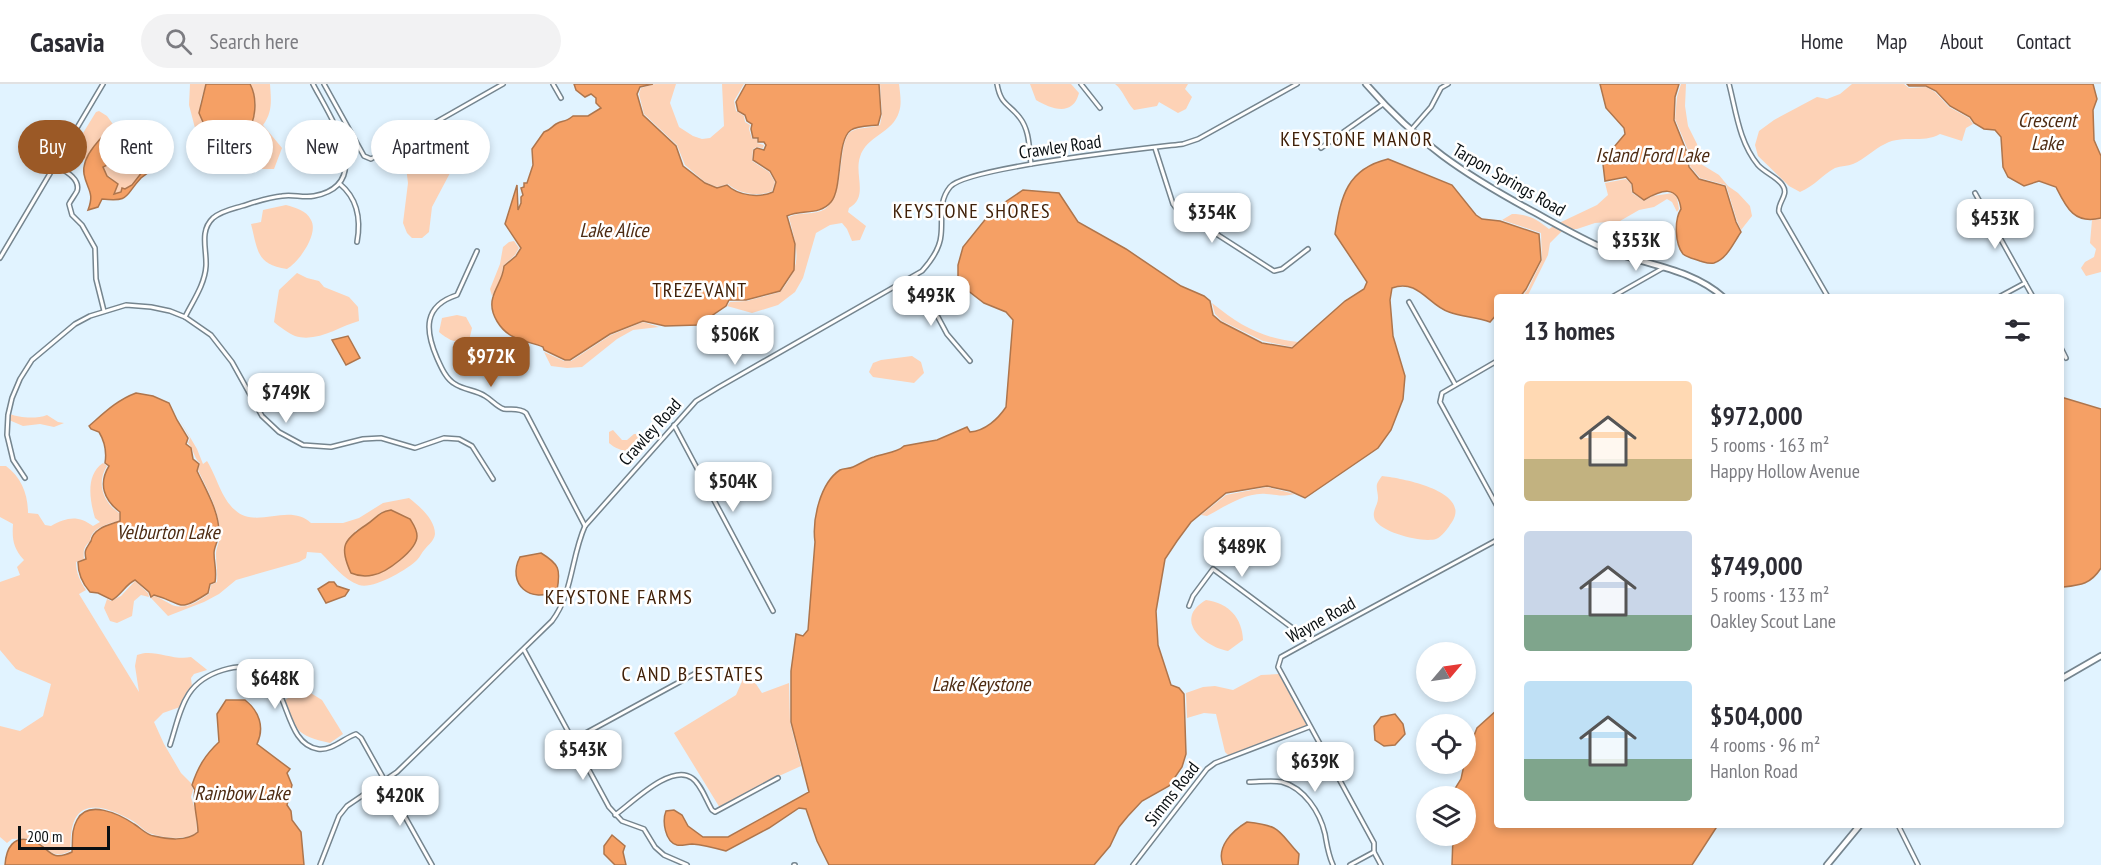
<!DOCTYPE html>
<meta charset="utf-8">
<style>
:root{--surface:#fff;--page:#f2f2f3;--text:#2b2b33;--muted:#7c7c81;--line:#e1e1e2;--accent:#9b5926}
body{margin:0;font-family:"PT Sans Narrow",sans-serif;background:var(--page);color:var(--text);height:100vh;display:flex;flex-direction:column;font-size:22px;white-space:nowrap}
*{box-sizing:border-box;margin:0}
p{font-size:20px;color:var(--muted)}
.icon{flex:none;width:33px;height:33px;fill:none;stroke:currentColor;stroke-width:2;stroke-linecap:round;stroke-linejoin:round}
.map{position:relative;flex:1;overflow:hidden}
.sheet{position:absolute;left:1494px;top:210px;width:570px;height:534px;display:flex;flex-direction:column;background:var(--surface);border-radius:6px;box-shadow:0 3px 9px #0003}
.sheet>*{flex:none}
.guide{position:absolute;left:18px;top:36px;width:570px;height:54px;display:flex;gap:12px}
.needle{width:39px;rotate:61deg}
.fabs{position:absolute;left:1416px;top:558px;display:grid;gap:12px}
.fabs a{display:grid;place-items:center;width:60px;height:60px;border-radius:50%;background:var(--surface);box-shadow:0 3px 9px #0003;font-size:30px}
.scale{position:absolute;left:18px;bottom:15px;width:92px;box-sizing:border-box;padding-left:6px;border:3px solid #0a1013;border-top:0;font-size:16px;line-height:21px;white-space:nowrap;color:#0a1013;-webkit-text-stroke:4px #fff;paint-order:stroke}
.price{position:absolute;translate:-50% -51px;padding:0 14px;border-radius:12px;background:#fff;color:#222;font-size:20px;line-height:39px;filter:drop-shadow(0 2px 3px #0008)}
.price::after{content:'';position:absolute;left:50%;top:36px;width:18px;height:14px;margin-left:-9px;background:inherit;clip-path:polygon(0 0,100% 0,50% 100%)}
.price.selected{background:var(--accent);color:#fff}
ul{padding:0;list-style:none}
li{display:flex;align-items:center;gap:18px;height:150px;padding:0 30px}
li span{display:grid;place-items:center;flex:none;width:168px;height:120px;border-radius:6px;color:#555}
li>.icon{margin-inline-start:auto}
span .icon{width:72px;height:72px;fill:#fffc;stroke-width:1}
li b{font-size:26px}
h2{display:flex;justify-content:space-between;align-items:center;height:72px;padding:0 30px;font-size:26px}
.pill{padding:0 21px;border-radius:27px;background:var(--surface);box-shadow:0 3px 9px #0003;font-size:21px;line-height:54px}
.pill.selected{background:var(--accent);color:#fff}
header{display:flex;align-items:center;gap:36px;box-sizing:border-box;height:84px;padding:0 30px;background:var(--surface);border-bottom:2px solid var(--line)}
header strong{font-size:28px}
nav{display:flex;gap:33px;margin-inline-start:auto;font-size:21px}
.search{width:420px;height:54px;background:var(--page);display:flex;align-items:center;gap:15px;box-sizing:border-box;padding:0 21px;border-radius:33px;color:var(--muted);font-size:22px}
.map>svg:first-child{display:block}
</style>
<header>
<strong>Casavia</strong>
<div class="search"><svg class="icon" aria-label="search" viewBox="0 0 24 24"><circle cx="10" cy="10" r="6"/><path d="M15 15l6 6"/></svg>Search here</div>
<nav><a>Home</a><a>Map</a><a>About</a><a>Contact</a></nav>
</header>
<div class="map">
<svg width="2101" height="781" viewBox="0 0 2101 781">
<rect width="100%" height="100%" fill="#e1f3ff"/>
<!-- green -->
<g fill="#fdd2b6" fill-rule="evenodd">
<path d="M190,0H206C199,21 195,29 211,47C214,51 217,55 222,55C230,55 238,51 246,51C256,37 259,15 250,0H270C271,15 273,28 263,41L282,64L274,85H262L228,64L213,63L200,53L195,44L189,21Z"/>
<path d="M655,0H676L670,19L679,43L693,52L702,55L710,54L724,42L722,0H744L734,17L736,27L744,32L745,38L750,41L749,45L752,55H757V59L764,61L763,64L757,63L753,65L752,77L769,88L775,98L772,107C760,113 738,110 728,100L717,103L705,98L685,81L677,61L644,30L639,10L641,4Z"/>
<path d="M880,0H899C900,9 902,20 899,28C893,49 866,52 860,73C854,91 869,113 849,124L848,128L866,142L860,156L852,157L847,145L842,139L830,141L816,149L803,194L795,208L778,221L752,229L727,222L730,218L747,217L780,208C804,179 797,166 789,133C800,127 815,132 825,125C847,109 836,55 852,47C860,43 872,44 880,41L882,30Z"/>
<path d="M1030,0H1071L1079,9C1073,33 1051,25 1036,16Z"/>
<path d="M1115,0H1188L1185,5L1192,13L1186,25L1178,29L1159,18L1157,22L1134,26C1126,18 1124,7 1115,0Z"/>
<path d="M1681,0H1686L1685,22L1688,42L1697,60L1701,80L1719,91L1728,102L1738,109L1750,122L1752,132L1741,146L1737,137L1726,101L1700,94L1690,82L1688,66L1675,35L1677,13Z"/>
<path d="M1852,0H1904L1909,4L1926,3L1935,8L1949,23L1969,34L1973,40L1966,44L1962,57L1940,50C1922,60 1903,50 1885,60C1874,65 1865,75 1853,80C1848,82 1841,82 1835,84C1822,91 1816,101 1800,108L1789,102L1758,72L1755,61L1759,47L1774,36L1817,13L1827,15L1840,10Z"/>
<path d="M99,27L107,32L115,43L107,48L85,77L84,74L73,69L72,67L96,28Z"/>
<path d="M120,40L125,41L126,46L129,47L128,50L132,51L135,48C140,55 141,60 144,68C146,73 150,77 152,83H146L132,101L116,111L114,109L118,100L109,92L107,93L103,83L118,66L129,63L125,50H121L122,43L117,41Z"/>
<path d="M424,68C440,70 446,73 450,89L432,123L429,148L422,154H412L407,149L403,139L408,99L406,83L411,73Z"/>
<path d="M1626,95L1631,100L1632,109L1644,117L1653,112L1673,109L1677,114L1679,125L1677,128L1672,118L1667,115L1654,123L1639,126L1620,137L1595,139L1577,145H1570L1559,139L1597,121L1608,111L1605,99Z"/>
<path d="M286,121C296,124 306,126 311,136C319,150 299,178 287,185C256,180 258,167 251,140L261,138L263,126Z"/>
<path d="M1512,130C1528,130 1537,135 1549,145L1555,141L1563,146L1550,159L1548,171L1527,213H1522L1528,205L1542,176L1541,149L1502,136Z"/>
<path d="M2101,135V188L2086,192L2081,184L2085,178L2094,173L2096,165L2090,159L2092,136Z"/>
<path d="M514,157L519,164L515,171L503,182L502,193L492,212L490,205L500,180L503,163L509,158Z"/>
<path d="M297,189L307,194L319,197L324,203L349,213L358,223L359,237C340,242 317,259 295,252C288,249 280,243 274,238L279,206Z"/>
<path d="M1212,219C1241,242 1261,254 1298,258L1292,263L1263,257L1222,237L1215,230Z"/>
<path d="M457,231L466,233L472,244L469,257C455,259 450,257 439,248L442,234Z"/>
<path d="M643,238L659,243L633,246L617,255L582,283L567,284L551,282L544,268L564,277H571L611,251Z"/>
<path d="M912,272L921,278L924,289L914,299L873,293L869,288L873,279L881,276Z"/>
<path d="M10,330C19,334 37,335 47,331L58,338L64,339L54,343L40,340L23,342L9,336Z"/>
<path d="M177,331L197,365L203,380L207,377C217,393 221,414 235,426C256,446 289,418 311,439H343L359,434L383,419L409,414C419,422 435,435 435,450C434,457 429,460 425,465C422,468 420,473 417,476C407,486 372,506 359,501C343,495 333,481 321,469L307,468L306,474L299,478L236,496L219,510L204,518L168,532L151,514L154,512C161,514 166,518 172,521C186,526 197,518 209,510L211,501L217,498C218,488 216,480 216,470C216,463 221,456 220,448C219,426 207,405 198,386L200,379C193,373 194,365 188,359L190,354ZM381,428L416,457C401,477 384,492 358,492L355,447L368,440Z"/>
<path d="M613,346L622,356H627L634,350H644L648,355L646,361C634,369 620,369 609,359V348Z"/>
<path d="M103,379L107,382C96,399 103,418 119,429V437C107,440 91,444 90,457C84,463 83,466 84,475L76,478C76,489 80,497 86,506L79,510L139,608L135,582L137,571C153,564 173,577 191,573L206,585L207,586L194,590L191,594L192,603L185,611L180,623L163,629L154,638L164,660L181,689L191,699L193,706L191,713L196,728L197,748C186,757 164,754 152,750C144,748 140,741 133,737C116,728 87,713 75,735C70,745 71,757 70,767C49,778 48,759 31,755C25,754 18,755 12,755L7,759L0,753V642L20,647L43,632L51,600L16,585L0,566V498L20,491L17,483L24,476C13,464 12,455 13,440L0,433V382H6C21,393 28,410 28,429L38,430L45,441L51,442C67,433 78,431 93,442L100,438L95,434C90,417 85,391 103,379Z"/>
<path d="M1382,392C1401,394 1472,407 1452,438C1448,444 1442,453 1436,455C1422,459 1383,449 1375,436C1371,427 1378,422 1378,414C1378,409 1376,404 1377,400C1378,397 1380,395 1382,392Z"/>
<path d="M1267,403L1295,410C1279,413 1280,411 1266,410C1246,408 1224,423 1207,432L1201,431L1226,411Z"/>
<path d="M135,497L148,509L149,513L141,511L134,517L132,532L117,539L110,537L104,524L107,515L111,517L121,512Z"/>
<path d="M1206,516C1229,519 1242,534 1243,556L1228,567C1202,562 1173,535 1206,516Z"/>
<path d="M1279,590L1307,642L1229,672L1225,668L1216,630L1204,629L1187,634L1186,609L1203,603L1215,602L1233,606L1261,591Z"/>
<path d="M743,595H749L756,600L762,609L789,599L790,638L801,682L779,692L720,724L674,649L736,611Z"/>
<path d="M309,608L322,616L343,650L330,659C295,651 297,647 285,616L296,609Z"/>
</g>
<!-- water -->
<g fill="#f5a065" stroke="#ae754c" stroke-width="1.5">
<path d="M206,0H250C258,15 256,37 246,50L223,55L217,54L203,38L199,29Z"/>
<path d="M574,0H653L640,3L637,10L643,31L676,62L683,82L705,99L717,104L727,101C738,112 760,114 773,108L776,98L770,87L753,76L754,66L757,64L764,66L766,61L764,58H758V54H753L751,45L752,40L747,37L745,31L738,27L736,18L746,0H879L881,30L878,41C870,42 857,42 851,46C836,56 843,104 831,118C819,132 802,125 787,132L795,160L794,186L780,207L746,216H729L726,222L698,241L665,242L643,237L610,250L570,276H565L544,266L543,263C534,259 524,258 516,254C501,248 488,229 493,213C496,202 503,195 504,182L516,172L521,164L505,140L517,101L518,126L521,119V113L523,111L521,104L524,103V99H527L533,81L532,65L544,48C551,46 551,43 556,40C564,35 563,40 573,32H588L601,24L596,19V14L591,10L585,13L576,6Z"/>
<path d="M1600,0H1679L1675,13L1674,36L1686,66L1689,83L1699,95L1725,102L1736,138L1741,148C1734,158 1727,175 1714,179C1709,180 1704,178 1700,177C1695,175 1688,174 1683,170C1675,160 1674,136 1681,125C1678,100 1661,106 1644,116L1633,108L1632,100L1626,93L1605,97L1602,72L1609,69L1625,50L1624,44L1606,24Z"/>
<path d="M1907,0H2093L2097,15L2093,26L2094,56L2101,72V134C2074,141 2066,123 2056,103L2039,97L2024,102L2008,93L2003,83L2001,53L1995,46L1984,45L1974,39L1970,33L1950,22L1936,7L1926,2H1909Z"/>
<path d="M117,41L122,43L120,46L121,50L129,52L133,56L125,67L118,66L116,72H112V82L107,81L103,83L107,92L118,100L114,110L121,108L122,104L125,105L132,101L146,83H152L153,85C149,88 145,91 141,94C124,112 131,118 102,115L98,123L88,126C95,108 87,106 84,90C81,72 103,50 117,41Z"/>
<path d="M1388,75L1452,101L1476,131L1482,135L1500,137L1539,150L1541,176L1526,205L1520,213H1497V230L1490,238C1477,233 1462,233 1449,228C1429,222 1418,194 1392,204L1390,216L1393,252L1405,292L1403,315L1391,346L1378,364L1305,414L1290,407L1267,402L1226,409L1191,438L1177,457L1165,475L1156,527L1158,561L1171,601L1179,604L1184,610L1186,670L1182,683L1169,702L1142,717L1128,732L1119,743L1110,762L1094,781H829L817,757L806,725L799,724L769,744L726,767C715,764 703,761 692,760C687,760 682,762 677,761C665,758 662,737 666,727L674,726L682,731L688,742L703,753H728L809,708L791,638V587L796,550L803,552L808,546L815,458C812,436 820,399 840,386C844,384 849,385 853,383C860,380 867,375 874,373C884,369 897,369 904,362L937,356L967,343L970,348C985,347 998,335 1006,323L1013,236L1006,228L984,219L958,199V181L963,163L992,127L1023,106L1059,109L1078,138L1126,165L1181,202L1204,212L1210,217L1213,231L1221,238L1262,259L1292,264L1345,217L1364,205L1367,198L1335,150C1341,112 1347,85 1388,75Z"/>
<path d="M348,252L360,274L346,281L332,256Z"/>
<path d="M136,309L153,312L169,319L177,336L188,354L186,360L191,364L193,375L199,380L197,387C206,406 220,429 219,451C218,457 214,463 214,469C214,479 217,487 215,498L210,500L208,509C176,530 184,519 154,511L151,513L149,508L135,496C126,500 121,511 112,516L98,509L90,508C82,499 78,490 78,478L86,475C84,466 86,465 91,457C93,444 109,441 120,437V428C104,416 98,400 109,382L105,379C107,367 105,358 99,348L91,345L89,342C104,329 117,316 136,309Z"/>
<path d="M2061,313L2101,325V484C2091,500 2081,501 2063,503H2061Z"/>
<path d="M391,426L410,435C413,440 417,445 417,452C417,466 386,489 373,491C365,493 358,492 351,489C339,463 343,456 366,441C377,434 378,428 391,426Z"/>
<path d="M541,469C559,480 561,485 557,506C531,521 506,500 520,473Z"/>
<path d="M329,498H334L337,502L349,506L345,512L326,519L318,505Z"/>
<path d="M226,616H245C259,627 265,643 257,660L290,685L287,689L292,701L287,721L291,727L292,736L301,748L304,781H5C6,765 13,750 33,757C50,763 49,779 72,768C73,757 71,747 77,736C88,715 119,730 134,740C141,744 146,751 154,752C166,755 187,758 198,748C198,736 192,715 195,706L192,701C198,683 205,671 219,658L217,630Z"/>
<path d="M1497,626V741H1718L1692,781H1452L1453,752H1466V712L1451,711L1461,695L1466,672L1477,644Z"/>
<path d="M1395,630L1403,640L1405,650L1395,661L1384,662L1375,656L1374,642L1381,633Z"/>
<path d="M1247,738C1282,742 1277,746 1299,770L1298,781H1223C1216,763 1232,747 1247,738Z"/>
<path d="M612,751L625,762L623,768L626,781H615L604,770V762Z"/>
</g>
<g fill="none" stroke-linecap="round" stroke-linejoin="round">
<!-- minor casing -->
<g stroke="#75858f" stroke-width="6">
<g id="minor">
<path d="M324,0L364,72L371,75L503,0"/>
<path d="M553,0L561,14"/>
<path d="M997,0C1001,22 1009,19 1020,34C1030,47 1029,65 1031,80"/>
<path d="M1081,0L1100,24"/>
<path d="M1729,0C1736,27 1739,58 1758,81C1765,89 1778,93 1783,102C1789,111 1777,119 1779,128L1828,213"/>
<path d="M1411,46L1431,23L1441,4L1448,0"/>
<path d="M1155,64L1173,120L1176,124L1274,187L1282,185L1308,165"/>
<path d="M1321,64L1383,20"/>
<path d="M55,81C63,86 81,94 77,107C75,111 71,116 69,120L72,131L82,141L95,164L96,195L104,227"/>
<path d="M340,100C358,115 361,136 357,158"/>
<path d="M1975,109L2033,213"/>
<path d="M477,167L457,211C423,222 425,246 437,274C441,283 446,295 455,300C464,306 476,306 485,312C492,316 497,323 504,325C512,326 520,324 526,329L585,442"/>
<path d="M0,174L103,0"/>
<path d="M916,192L947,250L970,277"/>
<path d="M1612,213L1663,184"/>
<path d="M1999,213L2025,199"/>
<path d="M1409,218L1455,300"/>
<path d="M185,233C193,217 205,200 206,182C207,166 199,147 213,134C221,127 232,125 242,122C255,118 269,113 282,112C292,110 303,114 314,112C377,100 329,31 313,0"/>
<path d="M2061,264L2066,274"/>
<path d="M1497,277L1442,309L1440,318L1497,422"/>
<path d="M674,341L773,527"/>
<path d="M25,394L13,376L7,351L8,331L12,314L20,295L32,276L75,240L90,232L126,221L151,223L170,227L185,233L211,251L232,278L262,332L279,348L303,361L331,363L363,355L381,354L415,364L444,354L459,355L472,362L493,395"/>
<path d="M1189,522L1193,512L1213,485L1310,557"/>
<path d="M524,566L609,723L622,737L644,745L655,763L664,771L687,781"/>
<path d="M573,656L696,589"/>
<path d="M170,661C181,627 183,598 223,586C297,564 274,658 318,665C332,667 344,654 356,650L361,654L432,781"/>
<path d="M1249,698C1259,698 1272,696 1282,698C1304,704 1320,728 1325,750C1327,761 1328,770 1333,781"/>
<path d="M615,731C632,719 671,679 692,694C701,700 706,716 712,726L715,728L778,694"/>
<path d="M1898,741L1918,781"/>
<path d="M1374,768L1381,781"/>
<path d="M320,781L339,732L347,722L397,688L552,537C573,509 571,473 585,442L696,317L719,303L922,187C931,177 940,165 941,151C943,133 938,118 950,103C966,83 1149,64 1183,60L1198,55L1297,0"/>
<path d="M794,781H795"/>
<path d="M1133,781L1207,685L1215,679L1309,643"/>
<path d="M1350,781L1374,768V759L1278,583L1281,573L1310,557L1497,456"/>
</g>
</g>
<!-- major casing -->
<g stroke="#75858f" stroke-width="8">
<g id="major">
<path d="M1366,0C1417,59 1464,90 1532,127C1556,140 1580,154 1605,165C1644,181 1691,184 1723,213"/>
<path d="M2061,595L2101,572"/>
<path d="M1827,781L1860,741"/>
</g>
</g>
<!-- minor -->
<use href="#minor" stroke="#fff" stroke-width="3"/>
<!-- major -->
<use href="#major" stroke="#fff" stroke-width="4.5"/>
</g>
<g text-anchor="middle" stroke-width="5" stroke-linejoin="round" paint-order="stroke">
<!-- street labels -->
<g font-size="18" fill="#0a1013" stroke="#fff">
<text transform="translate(1060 63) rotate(-8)" y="6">Crawley Road</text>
<text transform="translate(1509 96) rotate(30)" y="6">Tarpon Springs Road</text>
<text transform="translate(650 348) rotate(-48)" y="6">Crawley Road</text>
<text transform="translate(1321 536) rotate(-29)" y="6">Wayne Road</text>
<text transform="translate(1172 710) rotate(-52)" y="6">Simms Road</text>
</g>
<!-- water labels -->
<g font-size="20" font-style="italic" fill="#4e2c13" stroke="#fff">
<text x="2047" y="43">Crescent<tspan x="2047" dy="23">Lake</tspan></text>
<text x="1652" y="78">Island Ford Lake</text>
<text x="614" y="153">Lake Alice</text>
<text x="168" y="455">Velburton Lake</text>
<text x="981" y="607">Lake Keystone</text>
<text x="242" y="716">Rainbow Lake</text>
</g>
<!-- neighbourhood labels -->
<g font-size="20" letter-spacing="1.5" fill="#402008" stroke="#fff">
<text x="1357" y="62">KEYSTONE MANOR</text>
<text x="972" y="134">KEYSTONE SHORES</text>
<text x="700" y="213">TREZEVANT</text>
<text x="619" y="520">KEYSTONE FARMS</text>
<text x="693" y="597">C AND B ESTATES</text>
</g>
</g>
</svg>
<div class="fabs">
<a><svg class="needle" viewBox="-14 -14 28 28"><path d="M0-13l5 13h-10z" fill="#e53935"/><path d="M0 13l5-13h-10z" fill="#7c7c81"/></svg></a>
<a><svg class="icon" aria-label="locate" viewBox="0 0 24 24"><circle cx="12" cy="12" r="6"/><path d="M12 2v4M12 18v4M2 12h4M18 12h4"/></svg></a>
<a><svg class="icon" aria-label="layers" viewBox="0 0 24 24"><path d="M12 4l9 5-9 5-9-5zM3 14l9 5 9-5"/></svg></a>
</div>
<div class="scale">200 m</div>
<b class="price" style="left:1212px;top:160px">$354K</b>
<b class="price" style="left:1995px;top:166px">$453K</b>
<b class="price" style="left:1636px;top:188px">$353K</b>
<b class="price" style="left:931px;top:243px">$493K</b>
<b class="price" style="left:735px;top:282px">$506K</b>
<b class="price selected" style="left:491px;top:304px">$972K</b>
<b class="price" style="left:286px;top:340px">$749K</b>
<b class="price" style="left:733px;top:429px">$504K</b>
<b class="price" style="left:1242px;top:494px">$489K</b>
<b class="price" style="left:275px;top:626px">$648K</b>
<b class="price" style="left:583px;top:697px">$543K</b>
<b class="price" style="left:1315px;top:709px">$639K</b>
<b class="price" style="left:400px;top:743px">$420K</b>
<div class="guide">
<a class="pill selected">Buy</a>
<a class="pill">Rent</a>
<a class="pill">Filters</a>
<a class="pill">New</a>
<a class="pill">Apartment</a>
</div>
<section class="sheet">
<h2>13 homes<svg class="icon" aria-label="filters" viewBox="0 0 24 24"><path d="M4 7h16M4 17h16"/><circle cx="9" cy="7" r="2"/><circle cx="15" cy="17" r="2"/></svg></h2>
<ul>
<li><span style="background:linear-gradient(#ffd9b3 65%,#c2b280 0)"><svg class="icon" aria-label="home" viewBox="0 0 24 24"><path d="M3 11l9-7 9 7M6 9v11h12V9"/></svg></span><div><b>$972,000</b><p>5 rooms · 163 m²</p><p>Happy Hollow Avenue</p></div></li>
<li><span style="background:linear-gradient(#c9d6e8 70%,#7fa58c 0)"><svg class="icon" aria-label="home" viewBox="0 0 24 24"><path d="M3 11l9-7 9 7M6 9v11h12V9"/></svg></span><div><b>$749,000</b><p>5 rooms · 133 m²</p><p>Oakley Scout Lane</p></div></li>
<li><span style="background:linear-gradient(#bfe0f5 65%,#7fa58c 0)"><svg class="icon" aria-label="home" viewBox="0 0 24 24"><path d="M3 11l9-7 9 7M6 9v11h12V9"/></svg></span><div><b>$504,000</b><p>4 rooms · 96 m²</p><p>Hanlon Road</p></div></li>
</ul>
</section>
</div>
